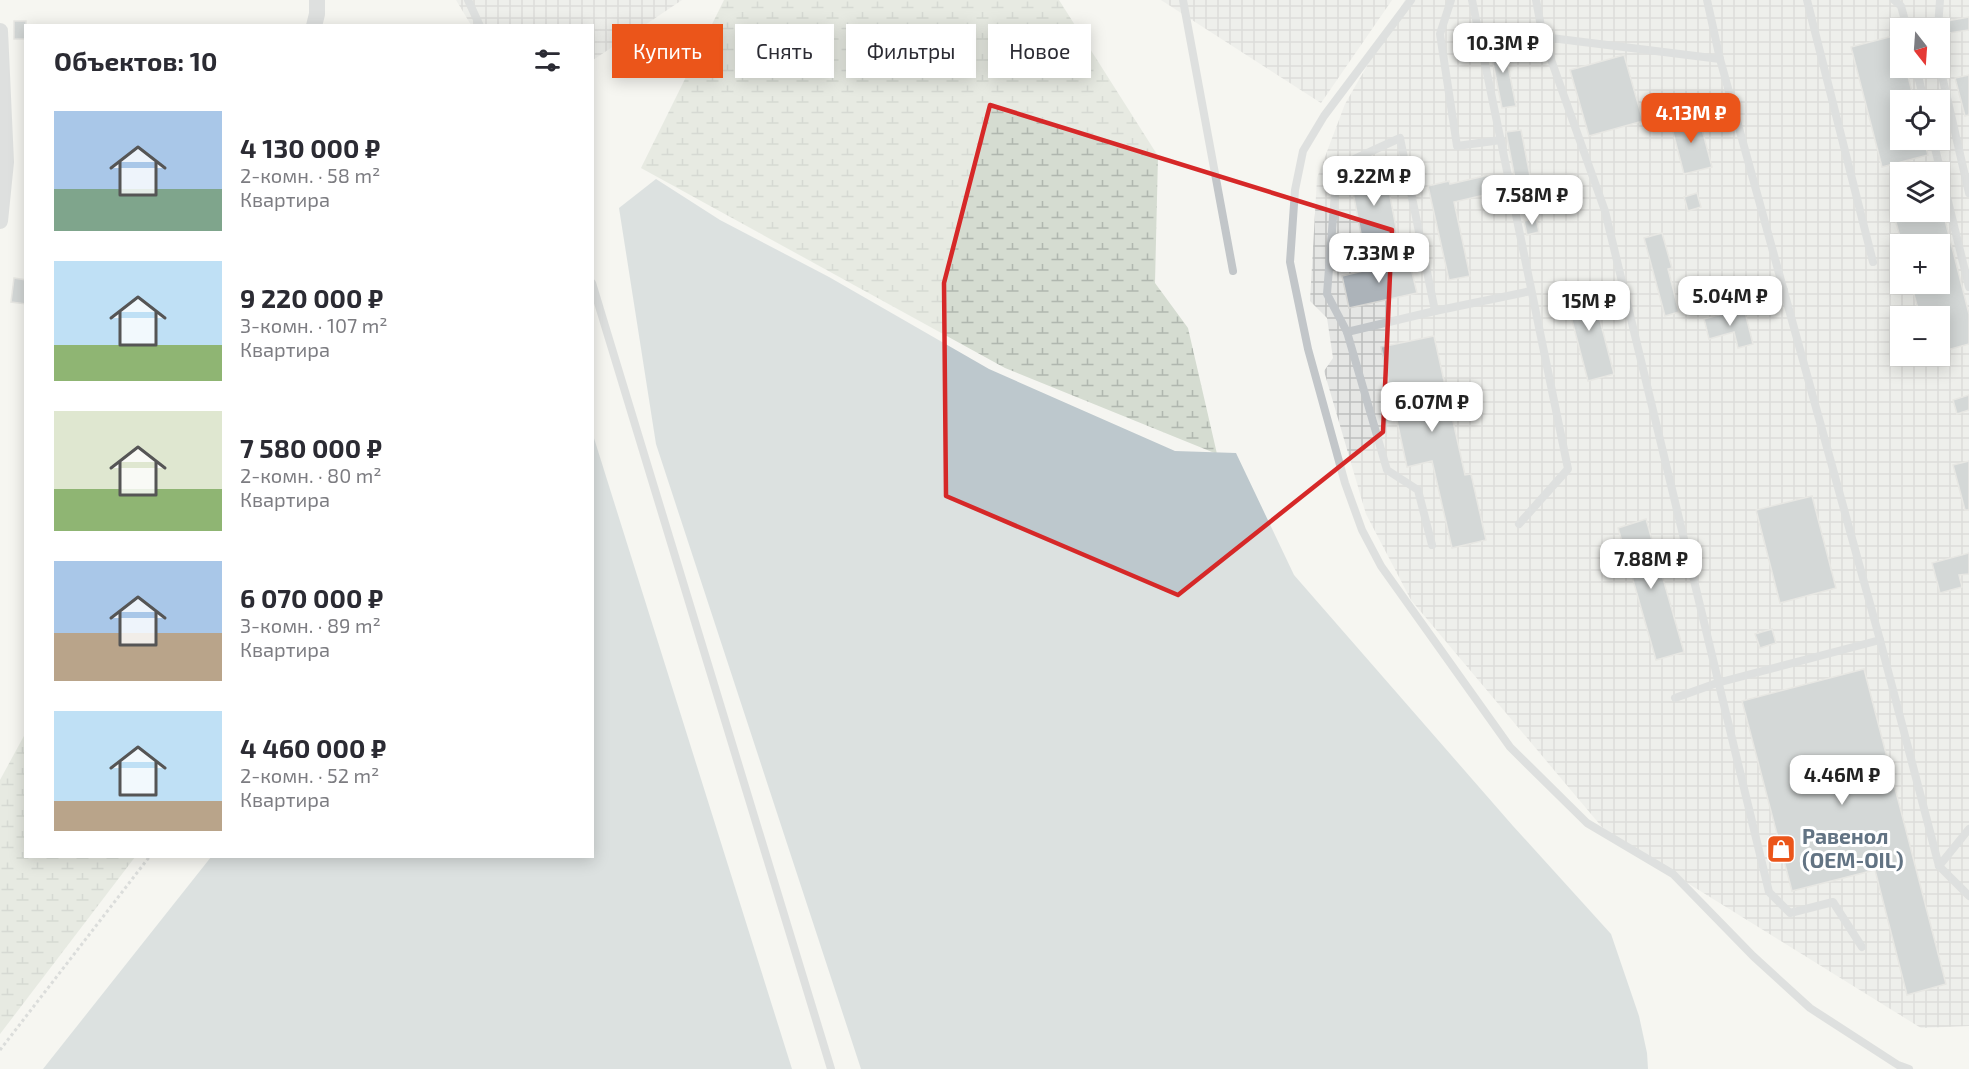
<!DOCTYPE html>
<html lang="ru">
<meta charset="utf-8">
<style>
:root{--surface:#fff;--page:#f7f7f7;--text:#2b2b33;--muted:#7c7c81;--accent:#eb551a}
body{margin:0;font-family:"Exo 2",sans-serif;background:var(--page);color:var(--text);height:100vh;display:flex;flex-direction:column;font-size:22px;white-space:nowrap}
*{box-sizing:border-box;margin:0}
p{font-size:20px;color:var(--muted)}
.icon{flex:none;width:33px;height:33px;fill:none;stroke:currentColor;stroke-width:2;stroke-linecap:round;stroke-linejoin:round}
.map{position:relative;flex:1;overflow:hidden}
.side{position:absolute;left:24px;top:24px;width:570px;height:834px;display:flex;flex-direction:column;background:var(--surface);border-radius:0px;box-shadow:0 3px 15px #0003}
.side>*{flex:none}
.banner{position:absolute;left:612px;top:24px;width:570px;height:54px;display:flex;gap:12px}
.needle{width:39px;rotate:163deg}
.tools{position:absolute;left:1890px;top:18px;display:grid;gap:12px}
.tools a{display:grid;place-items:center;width:60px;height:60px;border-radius:0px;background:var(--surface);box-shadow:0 3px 15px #0003;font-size:30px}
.price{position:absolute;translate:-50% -51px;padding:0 14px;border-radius:12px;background:#fff;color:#222;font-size:20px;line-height:39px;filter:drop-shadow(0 2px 3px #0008)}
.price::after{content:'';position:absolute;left:50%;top:36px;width:18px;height:14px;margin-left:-9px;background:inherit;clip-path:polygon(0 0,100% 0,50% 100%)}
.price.active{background:var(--accent);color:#fff}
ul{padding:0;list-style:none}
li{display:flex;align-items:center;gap:18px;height:150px;padding:0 30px}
li span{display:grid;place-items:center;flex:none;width:168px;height:120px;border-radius:0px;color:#555}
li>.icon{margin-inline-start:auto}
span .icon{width:72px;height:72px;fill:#fffc;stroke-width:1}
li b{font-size:26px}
h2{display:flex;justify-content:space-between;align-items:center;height:72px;padding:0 30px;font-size:26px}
.tag{padding:0 21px;border-radius:0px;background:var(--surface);box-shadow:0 3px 15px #0003;font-size:21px;line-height:54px}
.tag.active{background:var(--accent);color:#fff}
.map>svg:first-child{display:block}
</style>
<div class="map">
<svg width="1969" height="1069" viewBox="0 0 1969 1069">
<defs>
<pattern id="industrial-grid" width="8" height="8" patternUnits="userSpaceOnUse" patternTransform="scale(1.5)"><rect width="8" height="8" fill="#e5e6e4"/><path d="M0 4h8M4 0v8" fill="none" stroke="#bdbfbe"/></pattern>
<pattern id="wetland-marsh" width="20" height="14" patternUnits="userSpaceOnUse" patternTransform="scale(1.5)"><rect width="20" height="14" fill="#d5dcd1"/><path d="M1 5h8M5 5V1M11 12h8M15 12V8" fill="none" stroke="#b0b7af"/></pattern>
</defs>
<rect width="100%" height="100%" fill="#f5f5f1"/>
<!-- industrial -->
<g fill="url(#industrial-grid)" fill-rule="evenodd">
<path d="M456,0H682L593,60L592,26L471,25Z"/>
<path d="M1161,0H1392L1321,103Z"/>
<path d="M1405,0H1969V1026L1921,1028L1607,833L1411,600L1366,514L1324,371L1333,358L1327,318L1310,301L1317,178L1345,104ZM1900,28H1940V68H1900ZM1900,100H1940V140H1900ZM1900,172H1940V212H1900ZM1900,244H1940V284H1900ZM1900,316H1940V356H1900Z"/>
</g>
<!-- wetland -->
<g fill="url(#wetland-marsh)">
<path d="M724,0H1059L1158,156L1155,283L1188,328L1217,454L1005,368L641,168Z"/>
<path d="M25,734L26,856L135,857L0,1034V780Z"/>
</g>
<!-- water -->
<g fill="#bdc8cd">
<path d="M656,179L720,220L829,277L989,369L1175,451L1236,453L1294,575L1513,826L1611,934L1639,1016L1647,1053L1648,1069H861L656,444L619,208Z"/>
<path d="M593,435L792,1069H43L211,857L592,856Z"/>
</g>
<!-- building -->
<g fill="#acb3b9" stroke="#d6d6d3" stroke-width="1.5">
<path d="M1969,17V30L1949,33L1947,21Z"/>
<rect x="14" y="21" width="12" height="18"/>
<path d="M1897,35L1900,48V68H1906L1914,100H1900V140H1924L1928,155L1882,167L1851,47Z"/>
<path d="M1503,40L1516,106L1502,108L1489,43Z"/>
<path d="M1624,55L1643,121L1589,136L1570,70Z"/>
<path d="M1969,75V115L1965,116L1955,78Z"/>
<path d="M1698,114L1712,167L1684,174L1670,121Z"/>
<path d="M1521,130L1532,186L1517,189L1506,132Z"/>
<path d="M1385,170L1398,238L1363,244L1350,177Z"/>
<path d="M1489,175L1493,193L1454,202L1470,276L1449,280L1428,186L1449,181L1450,184Z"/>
<path d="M1554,186L1559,205L1546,209L1541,190Z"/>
<path d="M1697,193L1701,207L1688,211L1684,197Z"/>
<path d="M1893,212H1943L1969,314V344L1940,352V316H1920L1911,284H1940V244H1902Z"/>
<path d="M1536,218L1539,232L1527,235L1524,221Z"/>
<path d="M1662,233L1672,268L1668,269L1679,312L1665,316L1644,238Z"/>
<path d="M1409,260L1417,293L1349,308L1342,276Z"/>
<path d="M14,278L26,280V304L11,302Z"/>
<path d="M1590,282L1614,374L1588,381L1564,290Z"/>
<path d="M1744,308L1753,344L1738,348L1734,332L1709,339L1704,319Z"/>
<path d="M1434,336L1465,475L1471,474L1486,540L1452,548L1432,461L1407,467L1381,347Z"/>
<path d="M1969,395V410L1957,414L1953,400Z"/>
<path d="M1969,461V510H1965L1953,465Z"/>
<path d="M1812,496L1836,588L1780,603L1756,510Z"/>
<path d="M1646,519L1684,652L1656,660L1618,528Z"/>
<path d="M1969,553V574L1959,575L1962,587L1940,593L1932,563Z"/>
<path d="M1772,629L1776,643L1760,648L1755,634Z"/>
<path d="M1864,669L1946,984L1907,995L1875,870L1792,891L1742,701Z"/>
</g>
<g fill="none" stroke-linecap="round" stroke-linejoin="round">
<!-- path -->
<path stroke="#bbbec0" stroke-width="3" stroke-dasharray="3 3" stroke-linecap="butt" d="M0,1050L150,856"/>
<!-- service -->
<g stroke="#c2c6c9" stroke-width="8">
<path d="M468,0L480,26"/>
<path d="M1183,0L1233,271"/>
<path d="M1411,0L1324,116L1303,151L1295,190L1290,262L1308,349L1345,483L1362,530L1381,566L1510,747L1587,823L1673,874L1753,956L1810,1008L1898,1065L1909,1069"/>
<path d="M1451,0L1440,34L1457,146L1501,140"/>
<path d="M1472,0L1568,469L1519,524"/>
<path d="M1536,0L1543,37L1605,211L1769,892L1790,913L1833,902L1862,947"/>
<path d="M1707,0L1720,59L1880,640L1939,866L1969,896"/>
<path d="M1807,0L1873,262"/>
<path d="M1894,0L1901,6L1907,28"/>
<path d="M1938,28L1940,0"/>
<path d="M1543,37L1720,59"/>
<path d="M1940,57V67L1969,193"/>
<path d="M1916,68L1924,100"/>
<path d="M1933,140L1969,287"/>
<path d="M592,283L831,1069"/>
<path d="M1713,309L1784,290"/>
<path d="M1347,332L1435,311L1531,291"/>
<path d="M1432,545L1418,490L1387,470L1347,332L1327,294L1337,167L1400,138L1435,311"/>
<path d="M1675,698L1717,683L1880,640"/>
<path d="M1939,866L1969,829"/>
</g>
<!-- minor -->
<g stroke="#c2c6c9" stroke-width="16">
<path d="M314,26L317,14V0"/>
<path d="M0,31L6,162L0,221"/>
</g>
</g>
<!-- marked area -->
<path d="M0 0H1969V1069H0ZM990,105L1392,230L1383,432L1178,595L946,496L944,283Z" fill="#f5f5f1" fill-opacity=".55" fill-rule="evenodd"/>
<path fill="none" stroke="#d62828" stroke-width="4.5" stroke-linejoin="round" d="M990,105L1392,230L1383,432L1178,595L946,496L944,283Z"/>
<!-- icons -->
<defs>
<g id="shop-square" transform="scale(1.5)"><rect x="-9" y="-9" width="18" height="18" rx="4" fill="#eb551a" stroke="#fff"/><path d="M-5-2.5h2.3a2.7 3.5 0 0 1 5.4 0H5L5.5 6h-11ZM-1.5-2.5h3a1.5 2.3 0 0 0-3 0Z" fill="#fff"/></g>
</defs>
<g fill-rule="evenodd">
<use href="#shop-square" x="1781" y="849"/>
</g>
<g text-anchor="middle" stroke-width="6" stroke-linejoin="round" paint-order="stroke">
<!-- poi labels -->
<g font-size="21" font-weight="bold" fill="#627383" stroke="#fff" text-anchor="start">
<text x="1802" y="844">Равенол<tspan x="1802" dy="24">(OEM-OIL)</tspan></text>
</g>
</g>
</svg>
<div class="tools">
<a><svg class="needle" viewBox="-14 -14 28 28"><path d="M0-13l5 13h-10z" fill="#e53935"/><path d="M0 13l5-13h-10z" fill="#7c7c81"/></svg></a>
<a><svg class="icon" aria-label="locate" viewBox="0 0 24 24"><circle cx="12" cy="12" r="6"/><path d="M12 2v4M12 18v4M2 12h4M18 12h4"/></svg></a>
<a><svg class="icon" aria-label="layers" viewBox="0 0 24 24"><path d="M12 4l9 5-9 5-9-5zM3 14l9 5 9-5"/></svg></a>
<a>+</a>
<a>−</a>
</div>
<b class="price" style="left:1503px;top:74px">10.3M ₽</b>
<b class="price active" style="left:1691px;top:144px">4.13M ₽</b>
<b class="price" style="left:1374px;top:207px">9.22M ₽</b>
<b class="price" style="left:1532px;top:226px">7.58M ₽</b>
<b class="price" style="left:1379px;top:284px">7.33M ₽</b>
<b class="price" style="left:1730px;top:327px">5.04M ₽</b>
<b class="price" style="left:1589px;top:332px">15M ₽</b>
<b class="price" style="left:1432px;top:433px">6.07M ₽</b>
<b class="price" style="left:1651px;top:590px">7.88M ₽</b>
<b class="price" style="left:1842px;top:806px">4.46M ₽</b>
<div class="banner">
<a class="tag active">Купить</a>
<a class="tag">Снять</a>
<a class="tag">Фильтры</a>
<a class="tag">Новое</a>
</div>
<section class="side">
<h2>Объектов: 10<svg class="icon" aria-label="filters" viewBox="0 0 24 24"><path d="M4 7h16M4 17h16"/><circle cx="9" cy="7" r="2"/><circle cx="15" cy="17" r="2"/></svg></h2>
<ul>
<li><span style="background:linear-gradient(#a9c7e8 65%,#7fa58c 0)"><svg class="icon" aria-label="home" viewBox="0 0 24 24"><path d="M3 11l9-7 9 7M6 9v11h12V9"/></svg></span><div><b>4 130 000 ₽</b><p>2-комн. · 58 m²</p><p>Квартира</p></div></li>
<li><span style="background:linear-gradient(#bfe0f5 70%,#8fb573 0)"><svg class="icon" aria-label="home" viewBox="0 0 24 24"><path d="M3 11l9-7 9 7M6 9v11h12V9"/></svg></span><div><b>9 220 000 ₽</b><p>3-комн. · 107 m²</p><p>Квартира</p></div></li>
<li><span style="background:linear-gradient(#dfe7d0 65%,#8fb573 0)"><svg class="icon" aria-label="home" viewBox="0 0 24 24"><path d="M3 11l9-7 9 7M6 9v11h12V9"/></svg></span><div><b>7 580 000 ₽</b><p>2-комн. · 80 m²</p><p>Квартира</p></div></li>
<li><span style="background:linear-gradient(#a9c7e8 60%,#b9a48a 0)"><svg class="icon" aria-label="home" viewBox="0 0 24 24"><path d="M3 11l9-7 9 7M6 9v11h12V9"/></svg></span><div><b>6 070 000 ₽</b><p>3-комн. · 89 m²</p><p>Квартира</p></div></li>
<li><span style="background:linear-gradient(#bfe0f5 75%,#b9a48a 0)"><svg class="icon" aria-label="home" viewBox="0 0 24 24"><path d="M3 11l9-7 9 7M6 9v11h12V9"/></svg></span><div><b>4 460 000 ₽</b><p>2-комн. · 52 m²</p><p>Квартира</p></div></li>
</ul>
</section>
</div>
